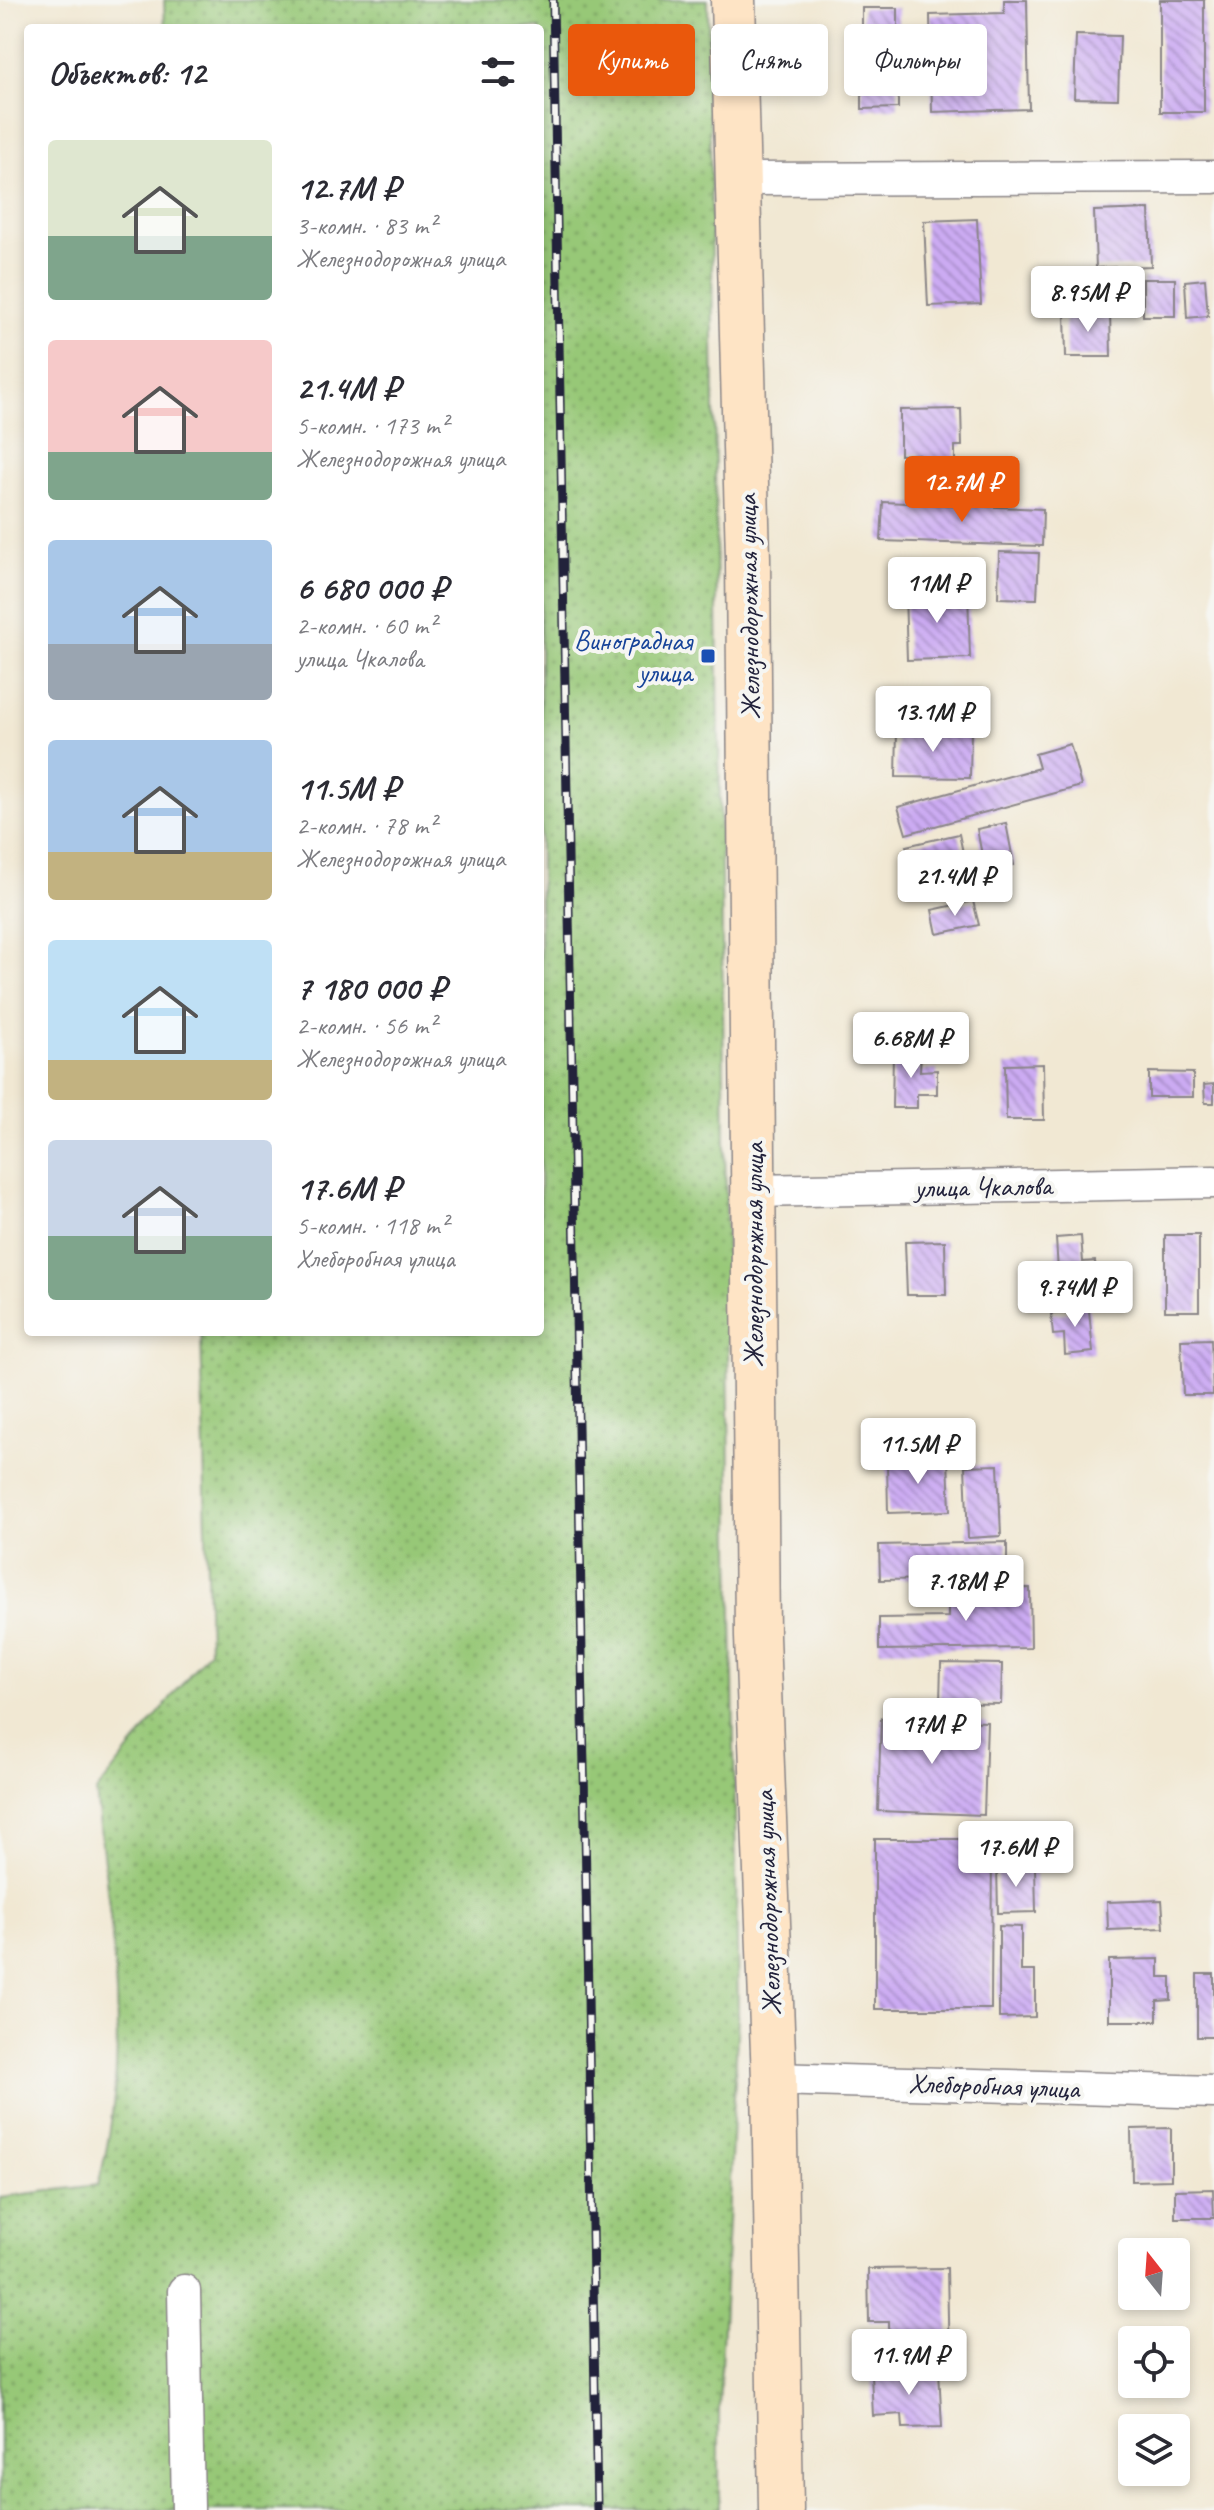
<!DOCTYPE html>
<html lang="ru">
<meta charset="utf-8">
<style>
:root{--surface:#fff;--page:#f7f7f7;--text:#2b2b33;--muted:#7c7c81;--accent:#ea580c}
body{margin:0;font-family:Caveat,sans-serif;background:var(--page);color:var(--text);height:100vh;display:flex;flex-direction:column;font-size:30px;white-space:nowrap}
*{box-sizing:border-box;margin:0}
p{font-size:26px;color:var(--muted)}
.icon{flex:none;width:44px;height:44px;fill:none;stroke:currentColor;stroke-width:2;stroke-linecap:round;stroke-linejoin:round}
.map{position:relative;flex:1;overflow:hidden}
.side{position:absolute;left:24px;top:24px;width:520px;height:1312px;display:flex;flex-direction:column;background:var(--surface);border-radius:8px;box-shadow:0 4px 12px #0003}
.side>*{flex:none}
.guide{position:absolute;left:568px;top:24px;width:526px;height:72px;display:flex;gap:16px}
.needle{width:52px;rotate:343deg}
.buttons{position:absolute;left:1118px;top:2238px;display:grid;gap:16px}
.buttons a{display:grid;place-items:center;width:72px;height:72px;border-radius:8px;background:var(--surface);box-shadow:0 4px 12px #0003;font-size:40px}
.price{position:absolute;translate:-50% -68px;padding:0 18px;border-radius:8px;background:#fff;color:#222;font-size:26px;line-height:52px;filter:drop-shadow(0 2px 4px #0008)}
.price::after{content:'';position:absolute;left:50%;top:48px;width:24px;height:18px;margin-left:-12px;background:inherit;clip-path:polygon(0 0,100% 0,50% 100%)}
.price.selected{background:var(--accent);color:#fff}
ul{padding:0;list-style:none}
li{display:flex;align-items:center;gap:24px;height:200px;padding:0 24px}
li span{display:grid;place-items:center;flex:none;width:224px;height:160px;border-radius:8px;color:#555}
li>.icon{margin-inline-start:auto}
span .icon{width:96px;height:96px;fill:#fffc;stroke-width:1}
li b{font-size:34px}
h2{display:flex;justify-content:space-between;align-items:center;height:96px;padding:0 24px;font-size:34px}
.chip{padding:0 28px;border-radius:8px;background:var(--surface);box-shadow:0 4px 12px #0003;font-size:28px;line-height:72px}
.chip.selected{background:var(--accent);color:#fff}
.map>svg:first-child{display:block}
</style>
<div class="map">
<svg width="1214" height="2510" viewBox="0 0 1214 2510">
<defs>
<pattern id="grass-dots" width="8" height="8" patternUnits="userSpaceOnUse" patternTransform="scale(2)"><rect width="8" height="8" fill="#97c877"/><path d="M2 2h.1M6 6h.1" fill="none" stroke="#7ba263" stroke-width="1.8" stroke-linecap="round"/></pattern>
<pattern id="building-back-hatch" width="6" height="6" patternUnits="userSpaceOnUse" patternTransform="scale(2)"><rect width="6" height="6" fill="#ccabf3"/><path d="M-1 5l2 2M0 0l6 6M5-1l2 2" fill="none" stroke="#a58bc6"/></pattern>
</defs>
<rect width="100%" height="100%" fill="#f6f6f2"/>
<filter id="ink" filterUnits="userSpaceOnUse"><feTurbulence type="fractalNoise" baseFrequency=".0125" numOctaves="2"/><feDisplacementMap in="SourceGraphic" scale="16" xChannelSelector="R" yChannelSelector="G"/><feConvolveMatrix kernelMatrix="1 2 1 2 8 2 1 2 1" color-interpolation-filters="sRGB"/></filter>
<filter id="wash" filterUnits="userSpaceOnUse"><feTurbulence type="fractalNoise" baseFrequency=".006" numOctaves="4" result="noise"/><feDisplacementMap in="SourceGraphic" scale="32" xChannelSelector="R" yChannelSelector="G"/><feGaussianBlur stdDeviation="1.8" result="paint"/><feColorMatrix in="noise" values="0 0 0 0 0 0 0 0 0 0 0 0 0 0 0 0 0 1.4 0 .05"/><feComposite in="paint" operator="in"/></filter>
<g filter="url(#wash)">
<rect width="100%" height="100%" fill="#f1e8d3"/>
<!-- grass -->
<path fill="url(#grass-dots)" stroke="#5c7559" stroke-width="2" d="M164,0H708L738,2015L719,2408V2510H0V2197L98,2185C134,2057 110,1922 96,1792L209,1650L201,1332H540V28H165Z"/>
<g id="blocks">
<!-- building -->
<g fill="url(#building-back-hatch)">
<path d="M1004,0H1027L1029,109L932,112L930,15L1004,13Z"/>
<rect x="1160" y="0" width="44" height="112"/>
<path d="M862,8H898V108L862,109Z"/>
<path d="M1076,35L1120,36L1118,99L1074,98Z"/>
<path d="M1149,209L1151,266L1096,268L1094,211Z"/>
<path d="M977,219L981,304L928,306L924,221Z"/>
<rect x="1143" y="279" width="32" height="37"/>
<path d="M1205,279L1208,316L1187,318L1185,281Z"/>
<path d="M1065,311H1110L1111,357H1066Z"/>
<path d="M961,409L962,446H955V475H919V454L900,455V410Z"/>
<path d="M883,502L1043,509L1042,546L881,541Z"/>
<path d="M999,552L1039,553L1037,599L998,598Z"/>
<path d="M968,591L970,658L907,660L905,592Z"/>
<path d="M897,730L971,732L970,778L896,777Z"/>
<path d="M1070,744L1081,786L906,834L898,807L1039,768L1035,754Z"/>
<path d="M1006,823L1014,865L985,871L977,829Z"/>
<path d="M959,834L965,862L914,875L906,846Z"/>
<path d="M973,901L979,925L937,934L932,910Z"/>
<path d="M893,1053H921L920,1071L937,1070V1094H917V1108H892Z"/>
<path d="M1043,1064L1044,1120H1006L1005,1065Z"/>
<path d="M1149,1072L1193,1073V1097H1149Z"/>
<path d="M1214,1084V1103H1205L1204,1085Z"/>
<rect x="1165" y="1235" width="34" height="76"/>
<path d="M1081,1236L1083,1262L1095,1261L1097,1286L1059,1289L1056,1238Z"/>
<path d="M945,1241L946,1295H907L905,1242Z"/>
<path d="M1088,1300L1093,1352L1065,1355L1064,1334L1053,1335L1051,1314L1075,1312L1074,1301Z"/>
<path d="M1211,1339L1213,1395H1183L1181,1340Z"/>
<path d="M948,1459L950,1511L888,1513L887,1462Z"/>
<path d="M998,1465L1001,1536L968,1538L965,1466Z"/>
<path d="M1007,1542V1578L880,1580L879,1545Z"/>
<path d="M1030,1588L1031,1648L879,1650V1618L948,1617V1589Z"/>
<path d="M941,1663L1002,1664L1001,1704L940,1703Z"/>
<path d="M881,1718L987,1722L984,1815L878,1811Z"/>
<path d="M875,1839H992L991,2009H875Z"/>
<path d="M997,1866H1035L1036,1912L998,1913Z"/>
<path d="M1162,1900L1164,1928L1108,1930L1107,1902Z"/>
<path d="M999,1926L1021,1927V1971H1035V2017L999,2018Z"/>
<path d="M1159,1959V1977H1171V2000L1157,2001V2021H1109V1960Z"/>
<rect x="1197" y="1974" width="17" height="63"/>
<path d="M1171,2128V2180L1132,2181L1131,2129Z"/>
<path d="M1213,2189L1214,2218H1175V2190Z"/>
<path d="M947,2268L949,2366L890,2367L889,2322H869L868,2269Z"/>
<path d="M939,2370L942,2427L903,2428L902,2414L873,2416L871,2374Z"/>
</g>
</g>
</g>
<g filter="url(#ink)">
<use href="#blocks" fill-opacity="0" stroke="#8a8587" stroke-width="2"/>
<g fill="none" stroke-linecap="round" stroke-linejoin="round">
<!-- street casing -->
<g stroke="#8a8587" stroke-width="35">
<g id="street">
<path d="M737,179L1214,177"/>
<path d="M753,1191L1214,1182"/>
<path d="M774,2079L1214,2092"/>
<path d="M184,2291L188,2510"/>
</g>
</g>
<!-- secondary casing -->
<g stroke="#8a8587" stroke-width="47">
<path id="secondary" d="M733,0L748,558L757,1637L774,2079L781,2510"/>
</g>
<!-- street -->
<use href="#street" stroke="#fff" stroke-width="32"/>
<!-- secondary -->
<use href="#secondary" stroke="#fee4c5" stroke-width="44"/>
<!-- rail casing -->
<g stroke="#22223b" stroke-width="9">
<path id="rail" d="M553,0L597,2510"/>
</g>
<!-- rail -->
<use href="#rail" stroke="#f6f6f2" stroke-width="6" stroke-dasharray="18" stroke-linecap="butt"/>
</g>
</g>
<!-- markers -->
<rect fill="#1a4fb4" stroke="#f6f6f2" stroke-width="3" x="700" y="648" width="16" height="16" rx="4"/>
<g text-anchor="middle" stroke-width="8" stroke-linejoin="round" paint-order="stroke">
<!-- street labels -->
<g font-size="28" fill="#22223b" stroke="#f6f6f2">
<text transform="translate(748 607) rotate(-91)" y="10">Железнодорожная улица</text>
<text transform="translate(983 1186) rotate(-1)" y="10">улица Чкалова</text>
<text transform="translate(753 1255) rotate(-90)" y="10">Железнодорожная улица</text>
<text transform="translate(767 1903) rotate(-92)" y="10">Железнодорожная улица</text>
<text transform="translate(994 2085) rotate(2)" y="10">Хлеборобная улица</text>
</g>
<!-- transit labels -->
<g font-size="28" fill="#164399" stroke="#f6f6f2" text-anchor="end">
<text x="692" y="650">Виноградная<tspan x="692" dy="32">улица</tspan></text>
</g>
</g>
</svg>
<div class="buttons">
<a><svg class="needle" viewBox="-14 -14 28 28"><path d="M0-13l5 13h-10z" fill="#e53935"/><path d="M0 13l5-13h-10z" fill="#7c7c81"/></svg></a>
<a><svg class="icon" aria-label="locate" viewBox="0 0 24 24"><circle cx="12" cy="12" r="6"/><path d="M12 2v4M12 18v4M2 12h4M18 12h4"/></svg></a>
<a><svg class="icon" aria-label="layers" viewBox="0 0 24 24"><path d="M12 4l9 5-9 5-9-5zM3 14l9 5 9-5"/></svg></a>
</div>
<b class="price" style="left:1088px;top:334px">8.95M ₽</b>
<b class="price selected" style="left:962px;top:524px">12.7M ₽</b>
<b class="price" style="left:937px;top:625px">11M ₽</b>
<b class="price" style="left:933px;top:754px">13.1M ₽</b>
<b class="price" style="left:955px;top:918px">21.4M ₽</b>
<b class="price" style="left:911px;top:1080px">6.68M ₽</b>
<b class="price" style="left:1075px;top:1329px">9.74M ₽</b>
<b class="price" style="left:918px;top:1486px">11.5M ₽</b>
<b class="price" style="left:966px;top:1623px">7.18M ₽</b>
<b class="price" style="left:932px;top:1766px">17M ₽</b>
<b class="price" style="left:1016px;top:1889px">17.6M ₽</b>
<b class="price" style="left:909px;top:2397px">11.9M ₽</b>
<div class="guide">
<a class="chip selected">Купить</a>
<a class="chip">Снять</a>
<a class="chip">Фильтры</a>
</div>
<section class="side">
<h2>Объектов: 12<svg class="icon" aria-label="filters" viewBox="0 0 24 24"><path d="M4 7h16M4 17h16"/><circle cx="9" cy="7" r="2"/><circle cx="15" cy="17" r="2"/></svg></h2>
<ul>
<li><span style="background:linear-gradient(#dfe7d0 60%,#7fa58c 0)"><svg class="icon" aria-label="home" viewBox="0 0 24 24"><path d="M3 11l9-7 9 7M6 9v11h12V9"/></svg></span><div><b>12.7M ₽</b><p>3-комн. · 83 m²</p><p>Железнодорожная улица</p></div></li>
<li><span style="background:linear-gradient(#f6c9c9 70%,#7fa58c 0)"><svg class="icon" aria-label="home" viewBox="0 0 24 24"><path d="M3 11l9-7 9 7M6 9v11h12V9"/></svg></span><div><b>21.4M ₽</b><p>5-комн. · 173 m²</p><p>Железнодорожная улица</p></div></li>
<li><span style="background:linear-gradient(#a9c7e8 65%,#9aa5b1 0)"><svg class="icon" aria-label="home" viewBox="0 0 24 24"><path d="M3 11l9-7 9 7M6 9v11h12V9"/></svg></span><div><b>6 680 000 ₽</b><p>2-комн. · 60 m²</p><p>улица Чкалова</p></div></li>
<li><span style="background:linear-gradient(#a9c7e8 70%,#c2b280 0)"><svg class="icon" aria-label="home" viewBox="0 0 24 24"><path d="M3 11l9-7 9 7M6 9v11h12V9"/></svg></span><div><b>11.5M ₽</b><p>2-комн. · 78 m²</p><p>Железнодорожная улица</p></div></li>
<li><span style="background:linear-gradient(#bfe0f5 75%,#c2b280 0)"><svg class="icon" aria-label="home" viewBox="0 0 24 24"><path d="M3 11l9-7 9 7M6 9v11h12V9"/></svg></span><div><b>7 180 000 ₽</b><p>2-комн. · 56 m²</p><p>Железнодорожная улица</p></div></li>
<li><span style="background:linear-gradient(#c9d6e8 60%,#7fa58c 0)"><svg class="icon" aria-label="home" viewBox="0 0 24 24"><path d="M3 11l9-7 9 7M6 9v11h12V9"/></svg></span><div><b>17.6M ₽</b><p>5-комн. · 118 m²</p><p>Хлеборобная улица</p></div></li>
</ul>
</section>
</div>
